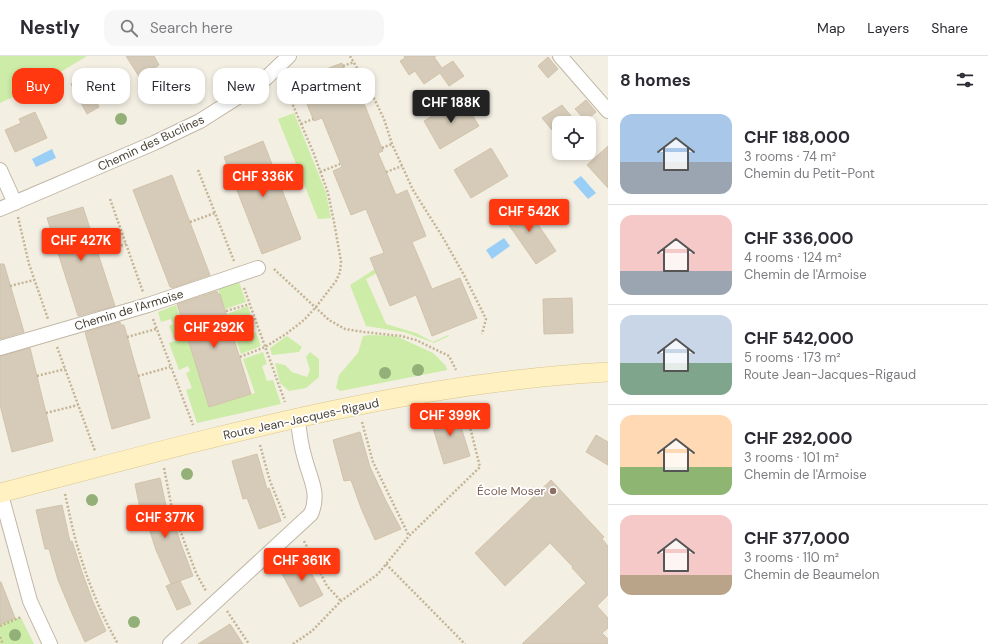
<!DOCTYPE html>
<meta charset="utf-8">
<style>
:root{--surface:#fff;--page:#f7f7f7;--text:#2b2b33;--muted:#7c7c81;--line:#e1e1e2;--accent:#ff380f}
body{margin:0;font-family:"DM Sans",sans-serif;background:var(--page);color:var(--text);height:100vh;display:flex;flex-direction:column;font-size:15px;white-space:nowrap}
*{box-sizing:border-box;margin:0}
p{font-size:13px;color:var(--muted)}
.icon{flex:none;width:22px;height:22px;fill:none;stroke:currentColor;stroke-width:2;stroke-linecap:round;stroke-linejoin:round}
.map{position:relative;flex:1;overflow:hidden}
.details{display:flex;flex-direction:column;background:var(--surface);width:380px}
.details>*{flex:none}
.guide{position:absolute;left:12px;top:12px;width:380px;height:36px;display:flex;gap:8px}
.fabs{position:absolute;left:552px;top:60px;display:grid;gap:8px}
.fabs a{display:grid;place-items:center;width:44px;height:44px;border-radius:8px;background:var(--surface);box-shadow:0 2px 6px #0003;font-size:20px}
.price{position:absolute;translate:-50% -34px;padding:0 9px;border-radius:4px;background:var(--accent);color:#fff;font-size:13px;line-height:26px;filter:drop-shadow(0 1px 2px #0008)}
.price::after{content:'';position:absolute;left:50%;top:24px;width:12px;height:9px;margin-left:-6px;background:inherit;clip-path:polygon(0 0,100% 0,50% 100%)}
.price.on{background:#222;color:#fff}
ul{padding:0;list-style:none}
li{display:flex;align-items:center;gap:12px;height:100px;padding:0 12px}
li+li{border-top:1px solid var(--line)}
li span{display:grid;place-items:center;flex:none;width:112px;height:80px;border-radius:12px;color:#555}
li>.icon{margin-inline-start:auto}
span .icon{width:48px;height:48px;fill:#fffc;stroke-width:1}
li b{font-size:17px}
h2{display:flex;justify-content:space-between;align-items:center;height:48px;padding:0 12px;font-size:17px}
.chip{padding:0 14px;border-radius:12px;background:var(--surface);box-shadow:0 2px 6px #0003;font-size:14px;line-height:36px}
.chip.on{background:var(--accent);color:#fff}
header{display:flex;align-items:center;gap:24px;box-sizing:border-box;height:56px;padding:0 20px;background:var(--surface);border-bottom:1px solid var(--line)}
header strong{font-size:19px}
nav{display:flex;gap:22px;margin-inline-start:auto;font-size:14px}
.search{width:280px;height:36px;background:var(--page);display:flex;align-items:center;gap:10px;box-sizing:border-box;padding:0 14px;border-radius:12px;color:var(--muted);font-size:15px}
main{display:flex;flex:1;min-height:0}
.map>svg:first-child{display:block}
</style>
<header>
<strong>Nestly</strong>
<div class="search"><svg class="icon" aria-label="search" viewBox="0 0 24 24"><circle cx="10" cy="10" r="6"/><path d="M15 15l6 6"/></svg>Search here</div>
<nav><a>Map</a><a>Layers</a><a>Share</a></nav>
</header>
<main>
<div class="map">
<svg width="608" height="588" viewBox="0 0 608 588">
<rect width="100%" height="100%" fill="#f4efe3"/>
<!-- green -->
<g fill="#cceca8">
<path d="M0,0H87L44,26L0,47Z"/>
<path d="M294,57L326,137L331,162L318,163L278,63Z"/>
<path d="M375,213L377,217L366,223L386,268L416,277L433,286L448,279L449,280L434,287L404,276L366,270L350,229Z"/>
<path d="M239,226L246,246L225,253L218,233Z"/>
<path d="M176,249L181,266L178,268L181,267L190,290L209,351L255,337L243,303L263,296L267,308L262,310L267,325L273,324L281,348L197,367L186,334L192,332L186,317L190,315L188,310L179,314L169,287L175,285L169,270L173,268L171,263L161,266L158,256Z"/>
<path d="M248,250L251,260L245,263L251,278L256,276L261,290L241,298L227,258Z"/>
<path d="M369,279L396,280L433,297L446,310L447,314L371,329L340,335L336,332L339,319L358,297L363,280Z"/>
<path d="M287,280L302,291L299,296L272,299L270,292Z"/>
<path d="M310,296L319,303V321L306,332L289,335L280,327L275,307L285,309L292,316L307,321L310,314L306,301Z"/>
<path d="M0,536L2,541L6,539L15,562H21L34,588H0Z"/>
</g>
<!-- water -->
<g fill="#99cff7">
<path d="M52,93L56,102L36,111L32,103Z"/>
<path d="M581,120L596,137L588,143L573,126Z"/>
<path d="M504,182L510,190L492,203L486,194Z"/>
</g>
<!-- building -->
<g fill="#d6cbb8" stroke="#d2c3aa">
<path d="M126,0H154L159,9L140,22Z"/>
<path d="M404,0H436L434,1L442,12L453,5L464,20L449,30L440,17L424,28L415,15L409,19L400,5L405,2Z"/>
<path d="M548,1L558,13L548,22L538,10Z"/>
<path d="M342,7L358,47L363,45L383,95L378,97L396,139L407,134L426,180L412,186L432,233L460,222L477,262L432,280L416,239L390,250L370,202L384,197L366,153L351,159L333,115L342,111L322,62L314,65L297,24Z"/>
<path d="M89,18L103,42L96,45L99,51L87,58L71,28Z"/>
<path d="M462,42L479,70L440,93L424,65Z"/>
<path d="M586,44L596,56L586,65L575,53Z"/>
<path d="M562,49L577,67H559V68L552,74L542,62Z"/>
<path d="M35,56L47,82L15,96L5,74L21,67L19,63Z"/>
<path d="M263,85L301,183L262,198L224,101Z"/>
<path d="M608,90V132L587,109Z"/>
<path d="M491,92L508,120L471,142L454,114Z"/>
<path d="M172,119L210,219L172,232V231H170L133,134Z"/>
<path d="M522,145L556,195L536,208L502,159Z"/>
<path d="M83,151L115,250L78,260L47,162Z"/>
<path d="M0,208H4L24,276L0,283Z"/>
<path d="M217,235L218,238H220L251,338L209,351L177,248Z"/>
<path d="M572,242L573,277L544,278L543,243Z"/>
<path d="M120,266L121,269H124L150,362L112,373L85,276Z"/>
<path d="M30,292L53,385L12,396L0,349V300Z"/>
<path d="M456,355L470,400L444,408L430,362Z"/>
<path d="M360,376L370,411L386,445L401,473L375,484L361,452L351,424L344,425L333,384Z"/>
<path d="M596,379L608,386V409L586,396Z"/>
<path d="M257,398L267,433L269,432L281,465L259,473L247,442L243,443L232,405Z"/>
<path d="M160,422L168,459L171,458L181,488L193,520L171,528L180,525L191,548L177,554L166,530L171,528L156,494L147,466L143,467L135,428Z"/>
<path d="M551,424L604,481L602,483L608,490V539L597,550L608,562V572L602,577L608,583V588H522L586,527L572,512L573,511L550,487L505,530L475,497Z"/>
<path d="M62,449L70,486L72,485L82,516L93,546L106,575L85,586L71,555L58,524L49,493H45L36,454Z"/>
<path d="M303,502L323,539L300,551L280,514Z"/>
<path d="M0,526H1L15,562L0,568Z"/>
<path d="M230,568L243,588H198Z"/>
</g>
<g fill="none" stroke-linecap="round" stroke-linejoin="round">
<!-- street casing -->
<g stroke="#c0b7a5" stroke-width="16">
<g id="street">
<path d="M560,0L608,55"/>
<path d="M0,114L15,147"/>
<path d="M0,153L154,87L200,65L263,25L289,0"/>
<path d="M0,292L148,249L258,212"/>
<path d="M0,435L30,545L50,588"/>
<path d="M170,588L311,458C320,437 310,423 305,403C301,390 299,376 298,362"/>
</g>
</g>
<!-- secondary casing -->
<g stroke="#d8c68e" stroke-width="20">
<path id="secondary" d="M0,437C200,385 401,327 608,316"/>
</g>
<!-- path -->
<g stroke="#c3b495" stroke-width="2.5" stroke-dasharray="2 2" stroke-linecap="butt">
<path d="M350,0L372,38L384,63L392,88L413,134L442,180L464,219L486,263L482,278"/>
<path d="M343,10L354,6"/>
<path d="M286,34L299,28"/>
<path d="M357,45L371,39"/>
<path d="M301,68L313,63"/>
<path d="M382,92L392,88"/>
<path d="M198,114L234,205"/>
<path d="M320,116L340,108"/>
<path d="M386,116L402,110"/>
<path d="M110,143L143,236"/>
<path d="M18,161L29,208L48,263"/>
<path d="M190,166L215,157"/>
<path d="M98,197L126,188"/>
<path d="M274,213L329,264L345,273L364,276L401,280L416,284L449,300L456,314"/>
<path d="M10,230L34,224"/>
<path d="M244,232L285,346"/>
<path d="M226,255L250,248"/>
<path d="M153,263L193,369"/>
<path d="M127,281L156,273"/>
<path d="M57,291L95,395"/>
<path d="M240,301L265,291L286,278L304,264L316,251L336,225L340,216L341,205L334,166L328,137L314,98L283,26"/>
<path d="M37,320L65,313"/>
<path d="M138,320L170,311"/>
<path d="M46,357L78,349"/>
<path d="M362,366L373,406L409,480"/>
<path d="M260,389L270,425L285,462"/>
<path d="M164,412L172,453L196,517L206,535"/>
<path d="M65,438C69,455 72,472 77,489C87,523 100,557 118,588"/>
<path d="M304,485L327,530L341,545"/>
<path d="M386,508L465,588"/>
<path d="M227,555L249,588"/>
<path d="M0,570L21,561"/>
<path d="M0,581L3,588"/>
<path d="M293,588L312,575L341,545L378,518L409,480L480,411L464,347"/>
</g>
<!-- street -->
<use href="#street" stroke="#fff" stroke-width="14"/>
<!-- secondary -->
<use href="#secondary" stroke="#fff1c2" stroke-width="19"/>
</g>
<!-- trees -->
<g fill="#92b078">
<circle cx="121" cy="63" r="6"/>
<circle cx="418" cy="314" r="6"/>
<circle cx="385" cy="317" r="6"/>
<circle cx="187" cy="418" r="6"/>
<circle cx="92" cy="444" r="6"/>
<circle cx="134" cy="566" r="6"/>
<circle cx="15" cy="579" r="6"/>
</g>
<!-- markers -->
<circle fill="#8d6e63" stroke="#fff" stroke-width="1.5" cx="553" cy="435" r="4"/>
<g text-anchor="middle" stroke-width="3.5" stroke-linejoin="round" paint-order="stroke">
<!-- street labels -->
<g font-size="12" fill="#463f33" stroke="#fff">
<text transform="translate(151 87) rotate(-25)" y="4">Chemin des Buclines</text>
<text transform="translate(129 254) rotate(-17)" y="4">Chemin de l'Armoise</text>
<text transform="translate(301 363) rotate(-12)" y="4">Route Jean-Jacques-Rigaud</text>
</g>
<!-- education labels -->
<g font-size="12" fill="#785e54" stroke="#fff" text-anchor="end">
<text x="545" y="439">École Moser</text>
</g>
</g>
</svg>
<div class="fabs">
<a><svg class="icon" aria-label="locate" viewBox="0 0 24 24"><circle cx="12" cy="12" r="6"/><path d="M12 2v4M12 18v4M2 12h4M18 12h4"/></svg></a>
</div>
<b class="price on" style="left:451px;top:68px">CHF 188K</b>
<b class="price" style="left:263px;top:142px">CHF 336K</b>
<b class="price" style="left:529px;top:177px">CHF 542K</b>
<b class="price" style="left:81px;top:206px">CHF 427K</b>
<b class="price" style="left:214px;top:293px">CHF 292K</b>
<b class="price" style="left:450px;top:381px">CHF 399K</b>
<b class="price" style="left:165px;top:483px">CHF 377K</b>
<b class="price" style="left:302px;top:526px">CHF 361K</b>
<div class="guide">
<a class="chip on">Buy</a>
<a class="chip">Rent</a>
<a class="chip">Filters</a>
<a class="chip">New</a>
<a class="chip">Apartment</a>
</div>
</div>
<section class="details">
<h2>8 homes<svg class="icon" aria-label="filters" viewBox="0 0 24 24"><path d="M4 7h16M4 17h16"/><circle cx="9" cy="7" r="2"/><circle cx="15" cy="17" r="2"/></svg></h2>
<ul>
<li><span style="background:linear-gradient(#a9c7e8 60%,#9aa5b1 0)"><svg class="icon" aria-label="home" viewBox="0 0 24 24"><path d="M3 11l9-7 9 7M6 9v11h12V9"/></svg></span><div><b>CHF 188,000</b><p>3 rooms · 74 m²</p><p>Chemin du Petit-Pont</p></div></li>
<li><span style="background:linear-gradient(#f6c9c9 70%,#9aa5b1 0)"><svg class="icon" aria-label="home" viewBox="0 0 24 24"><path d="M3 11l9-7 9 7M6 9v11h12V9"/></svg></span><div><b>CHF 336,000</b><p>4 rooms · 124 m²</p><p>Chemin de l'Armoise</p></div></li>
<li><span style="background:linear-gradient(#c9d6e8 60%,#7fa58c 0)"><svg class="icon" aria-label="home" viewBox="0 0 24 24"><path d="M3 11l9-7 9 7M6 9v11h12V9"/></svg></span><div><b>CHF 542,000</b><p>5 rooms · 173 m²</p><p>Route Jean-Jacques-Rigaud</p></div></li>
<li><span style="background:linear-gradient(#ffd9b3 65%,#8fb573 0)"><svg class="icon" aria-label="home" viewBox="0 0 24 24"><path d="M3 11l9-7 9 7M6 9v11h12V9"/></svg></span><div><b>CHF 292,000</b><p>3 rooms · 101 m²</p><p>Chemin de l'Armoise</p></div></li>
<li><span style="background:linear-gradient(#f6c9c9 75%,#b9a48a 0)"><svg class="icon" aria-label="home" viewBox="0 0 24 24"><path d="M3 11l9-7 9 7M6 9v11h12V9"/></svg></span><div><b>CHF 377,000</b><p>3 rooms · 110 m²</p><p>Chemin de Beaumelon</p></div></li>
</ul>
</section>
</main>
